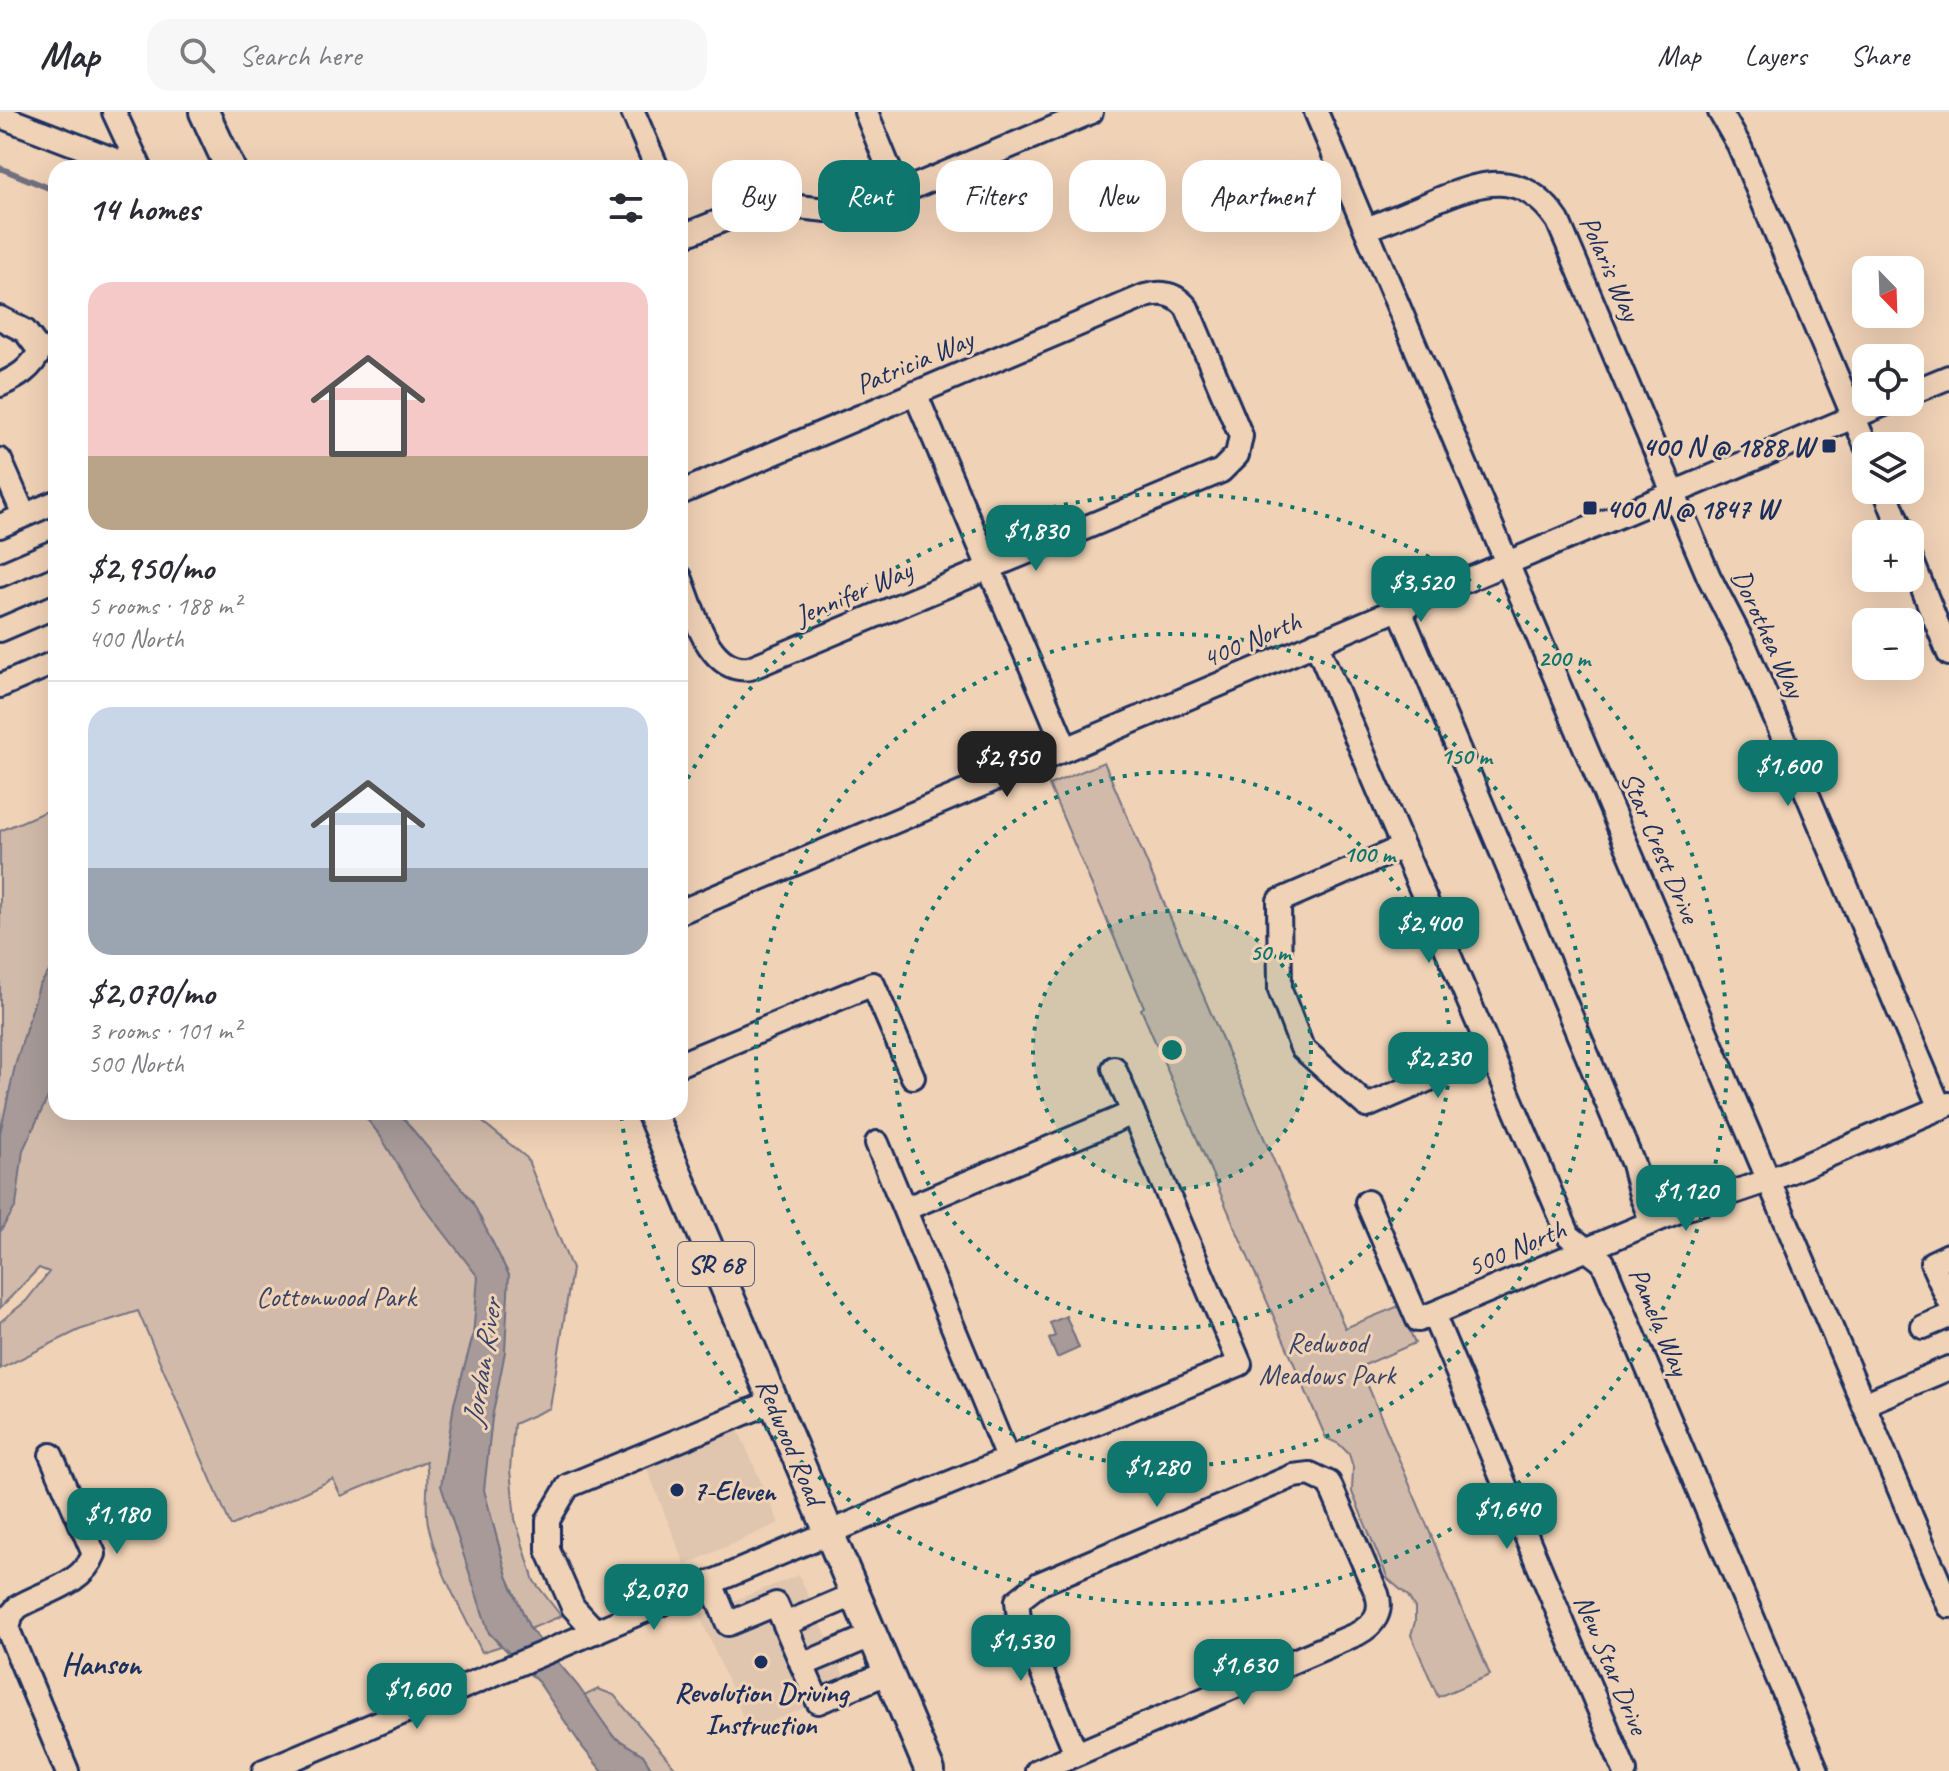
<!DOCTYPE html>
<meta charset="utf-8">
<style>
:root{--surface:#fff;--page:#f7f7f7;--text:#2b2b33;--muted:#7c7c81;--line:#e1e1e2;--accent:#0f766e}
body{margin:0;font-family:Caveat,sans-serif;background:var(--page);color:var(--text);height:100vh;display:flex;flex-direction:column;font-size:30px;white-space:nowrap}
*{box-sizing:border-box;margin:0}
p{font-size:26px;color:var(--muted)}
.icon{flex:none;width:44px;height:44px;fill:none;stroke:currentColor;stroke-width:2;stroke-linecap:round;stroke-linejoin:round}
.map{position:relative;flex:1;overflow:hidden}
.details{position:absolute;left:48px;top:48px;width:640px;height:960px;display:flex;flex-direction:column;background:var(--surface);border-radius:24px;box-shadow:0 8px 32px #0002}
.details>*{flex:none}
.top-card{position:absolute;left:712px;top:48px;width:760px;height:72px;display:flex;gap:16px}
.needle{width:52px;rotate:157deg}
.tools{position:absolute;left:1852px;top:144px;display:grid;gap:16px}
.tools a{display:grid;place-items:center;width:72px;height:72px;border-radius:16px;background:var(--surface);box-shadow:0 8px 32px #0002;font-size:40px}
.price{position:absolute;translate:-50% -68px;padding:0 18px;border-radius:16px;background:var(--accent);color:#fff;font-size:26px;line-height:52px;filter:drop-shadow(0 2px 4px #0008)}
.price::after{content:'';position:absolute;left:50%;top:48px;width:24px;height:18px;margin-left:-12px;background:inherit;clip-path:polygon(0 0,100% 0,50% 100%)}
.price.current{background:#222;color:#fff}
ul{padding:0;list-style:none}
li{display:grid;align-content:center;gap:16px;height:424px;padding:0 40px}
li+li{border-top:2px solid var(--line)}
li span{display:grid;place-items:center;height:248px;border-radius:24px;color:#555}
li>.icon{margin-inline-start:auto}
span .icon{width:144px;height:144px;fill:#fffc;stroke-width:1}
li b{font-size:34px}
h2{display:flex;justify-content:space-between;align-items:center;height:96px;padding:0 40px;font-size:34px}
.chip{padding:0 28px;border-radius:24px;background:var(--surface);box-shadow:0 8px 32px #0002;font-size:28px;line-height:72px}
.chip.current{background:var(--accent);color:#fff}
header{display:flex;align-items:center;gap:48px;box-sizing:border-box;height:112px;padding:0 40px;background:var(--surface);border-bottom:2px solid var(--line)}
header strong{font-size:38px}
nav{display:flex;gap:44px;margin-inline-start:auto;font-size:28px}
.search{width:560px;height:72px;background:var(--page);display:flex;align-items:center;gap:20px;box-sizing:border-box;padding:0 28px;border-radius:24px;color:var(--muted);font-size:30px}
.map>svg:first-child{display:block}
</style>
<header>
<strong>Map</strong>
<div class="search"><svg class="icon" aria-label="search" viewBox="0 0 24 24"><circle cx="10" cy="10" r="6"/><path d="M15 15l6 6"/></svg>Search here</div>
<nav><a>Map</a><a>Layers</a><a>Share</a></nav>
</header>
<div class="map">
<svg width="1949" height="1659" viewBox="0 0 1949 1659">
<rect width="100%" height="100%" fill="#f0d2b6"/>
<filter id="ink" filterUnits="userSpaceOnUse"><feTurbulence type="fractalNoise" baseFrequency=".0125" numOctaves="2"/><feDisplacementMap in="SourceGraphic" scale="16" xChannelSelector="R" yChannelSelector="G"/><feConvolveMatrix kernelMatrix="1 2 1 2 8 2 1 2 1" color-interpolation-filters="sRGB"/></filter>
<g filter="url(#ink)">
<!-- built -->
<g fill="#e0c6af">
<path d="M737,1315L779,1411L685,1453L646,1354Z"/>
<path d="M799,1463L850,1577L749,1619L699,1502Z"/>
</g>
<!-- green -->
<g fill="#d1baa9" stroke="#767484" stroke-width="2">
<path d="M1104,650L1345,1216L1399,1194L1415,1231L1360,1255L1490,1563L1438,1585L1411,1523L1415,1510V1496L1408,1484L1388,1467L1352,1380L1353,1355L1349,1342L1339,1332L1326,1326L1141,897L1144,895L1049,673Z"/>
<path d="M56,695V1000H475L479,1007L527,1046L572,1157L550,1296L514,1312L510,1358L515,1407L534,1469L561,1504L530,1517L507,1464L484,1379L447,1340L489,1521L501,1534L482,1540C462,1499 437,1457 428,1412C424,1390 430,1369 426,1349L341,1384L333,1367L231,1414L138,1199L79,1218L0,1257V1210L26,1189L49,1160L39,1156L0,1196V719Z"/>
<path d="M598,1577L614,1583L678,1659H653L643,1643L613,1624L584,1584Z"/>
</g>
<!-- water -->
<g fill="#a79a98" stroke="#6f6f81" stroke-width="2">
<path d="M56,850V968L23,1038L16,1094L0,1120V1021L15,954L39,874Z"/>
<path d="M361,1000H398L472,1089L509,1163L505,1240L492,1306L484,1378L507,1464L530,1517L578,1574L613,1624L643,1643L653,1659H602L583,1636L539,1571L489,1521L441,1374L454,1292L473,1224L478,1165L422,1092L379,1022Z"/>
<path d="M1066,1204L1079,1236L1057,1246L1049,1227L1055,1224L1050,1211Z"/>
</g>
<g fill="none" stroke-linecap="round" stroke-linejoin="round">
<!-- stream -->
<path stroke="#6f6f81" stroke-width="6" d="M0,56L56,79"/>
<!-- minor casing -->
<g stroke="#1b2f5e" stroke-width="28">
<g id="minor">
<path d="M114,0L140,56"/>
<path d="M633,0L657,56"/>
<path d="M866,0L899,81"/>
<path d="M1316,0L1949,1494"/>
<path d="M1720,0L1739,33L1866,334"/>
<path d="M0,4L136,56"/>
<path d="M1366,117C1387,109 1409,100 1430,91C1481,69 1522,56 1558,109L1709,465L1746,537L1940,996"/>
<path d="M680,125L748,98L769,92L827,98L862,94L899,81L1091,0"/>
<path d="M0,206L25,219L40,239C31,257 18,265 0,273"/>
<path d="M915,281L1066,637"/>
<path d="M1910,281L1949,265"/>
<path d="M0,348L24,403"/>
<path d="M1885,378L1902,422"/>
<path d="M680,381L1145,184C1162,179 1176,182 1187,196L1241,324L1237,343L1221,359L750,556C707,562 693,496 680,465"/>
<path d="M0,414L56,390"/>
<path d="M1910,444L1949,542"/>
<path d="M0,463L56,439"/>
<path d="M1399,496L1633,1052L1641,1083L1652,1110"/>
<path d="M0,518L56,494"/>
<path d="M1316,531L1569,1124L1603,1150L1817,1659"/>
<path d="M0,574L56,550"/>
<path d="M1403,735L1279,789L1280,878L1302,936L1367,994L1491,941"/>
<path d="M680,800L1889,290"/>
<path d="M680,952L873,872L913,965"/>
<path d="M877,1031L1008,1348"/>
<path d="M1367,1090L1418,1208L1681,1098L1770,1068L1949,992"/>
<path d="M905,1097L1133,1001"/>
<path d="M1949,1143L1932,1151L1949,1189"/>
<path d="M1433,1202L1625,1659"/>
<path d="M1923,1215L1949,1204"/>
<path d="M1864,1292L1949,1256"/>
<path d="M51,1343L94,1442C82,1473 45,1479 18,1495L11,1503L8,1518L67,1659"/>
<path d="M711,1471L728,1512L776,1492L818,1590L889,1560"/>
<path d="M785,1512L856,1482"/>
<path d="M596,1520L573,1495L548,1438V1408L568,1374L774,1289"/>
<path d="M802,1553L873,1523"/>
<path d="M264,1659L869,1404L1240,1252L1114,956"/>
<path d="M1037,1659L1357,1522C1374,1513 1383,1500 1377,1482L1329,1371L1310,1362L1293,1364L1039,1472L1017,1489L1019,1506L1076,1641"/>
</g>
</g>
<!-- major casing -->
<g stroke="#1b2f5e" stroke-width="34">
<g id="major">
<path d="M204,0L230,56"/>
<path d="M651,1000L930,1659"/>
</g>
</g>
<!-- minor -->
<use href="#minor" stroke="#f0d2b6" stroke-width="22"/>
<!-- major -->
<use href="#major" stroke="#f0d2b6" stroke-width="28"/>
</g>
</g>
<!-- distance rings -->
<circle cx="1172" cy="938" r="139" fill="#0f766e" fill-opacity=".12"/>
<g fill="none" stroke="#0f766e" stroke-width="4" stroke-dasharray="4 8">
<circle cx="1172" cy="938" r="139"/>
<circle cx="1172" cy="938" r="278"/>
<circle cx="1172" cy="938" r="416"/>
<path d="M682 677A555 555 0 1 1 621 1001"/>
</g>
<!-- markers -->
<g fill="#1b2f5e" stroke="#f0d2b6" stroke-width="3">
<rect x="1821" y="326" width="16" height="16" rx="4"/>
<rect x="1582" y="388" width="16" height="16" rx="4"/>
<circle cx="677" cy="1378" r="8"/>
<circle cx="761" cy="1550" r="8"/>
</g>
<g text-anchor="middle" stroke-width="6" stroke-linejoin="round" paint-order="stroke">
<!-- shield labels -->
<rect fill="#f0d2b6" stroke="#5b6078" stroke-width="2" x="678" y="1130" width="76" height="44" rx="6"/>
<g font-size="26" font-weight="bold" fill="#1b2f5e">
<text x="716" y="1161">SR 68</text>
</g>
<!-- street labels -->
<g font-size="28" fill="#1b2f5e" stroke="#f0d2b6">
<text transform="translate(1611 156) rotate(66)" y="10">Polaris Way</text>
<text transform="translate(914 249) rotate(-23)" y="10">Patricia Way</text>
<text transform="translate(853 480) rotate(-23)" y="10">Jennifer Way</text>
<text transform="translate(1769 521) rotate(65)" y="10">Dorothea Way</text>
<text transform="translate(1251 527) rotate(-23)" y="10">400 North</text>
<text transform="translate(1661 735) rotate(67)" y="10">Star Crest Drive</text>
<text transform="translate(1516 1135) rotate(-23)" y="10">500 North</text>
<text transform="translate(1660 1209) rotate(67)" y="10">Pamela Way</text>
<text transform="translate(791 1329) rotate(67)" y="10">Redwood Road</text>
<text transform="translate(1612 1552) rotate(67)" y="10">New Star Drive</text>
</g>
<!-- poi labels -->
<g font-size="28" font-weight="bold" fill="#1b2f5e" stroke="#f0d2b6" text-anchor="start">
<text x="1813" y="344" text-anchor="end">400 N @ 1888 W</text>
<text x="1606" y="406">400 N @ 1847 W</text>
<text x="693" y="1388">7-Eleven</text>
<text x="761" y="1590" text-anchor="middle">Revolution Driving<tspan x="761" dy="32">Instruction</tspan></text>
</g>
<!-- park labels -->
<g font-size="28" fill="#364469" stroke="#f0d2b6">
<text x="336" y="1194">Cottonwood Park</text>
<text x="1327" y="1240">Redwood<tspan x="1327" dy="32">Meadows Park</tspan></text>
</g>
<!-- water labels -->
<g font-size="30" font-style="italic" fill="#37446a" stroke="#f0d2b6">
<text transform="translate(482 1251) rotate(-81)" y="10">Jordan River</text>
</g>
<!-- neighbourhood labels -->
<g font-size="30" font-weight="bold" fill="#1b2f5e" stroke="#f0d2b6">
<text x="101" y="1562">Hanson</text>
</g>
</g>
<circle cx="1172" cy="938" r="12" fill="#0f766e" stroke="#f0d2b6" stroke-width="4"/>
<g font-size="24" text-anchor="middle" font-weight="bold" fill="#0f766e" stroke="#f0d2b6" stroke-width="6" stroke-linejoin="round" paint-order="stroke">
<text x="1564" y="554">200 m</text>
<text x="1466" y="652">150 m</text>
<text x="1369" y="750">100 m</text>
<text x="1270" y="848">50 m</text>
</g>
</svg>
<div class="tools">
<a><svg class="needle" viewBox="-14 -14 28 28"><path d="M0-13l5 13h-10z" fill="#e53935"/><path d="M0 13l5-13h-10z" fill="#7c7c81"/></svg></a>
<a><svg class="icon" aria-label="locate" viewBox="0 0 24 24"><circle cx="12" cy="12" r="6"/><path d="M12 2v4M12 18v4M2 12h4M18 12h4"/></svg></a>
<a><svg class="icon" aria-label="layers" viewBox="0 0 24 24"><path d="M12 4l9 5-9 5-9-5zM3 14l9 5 9-5"/></svg></a>
<a>+</a>
<a>−</a>
</div>
<b class="price" style="left:1036px;top:461px">$1,830</b>
<b class="price" style="left:1421px;top:512px">$3,520</b>
<b class="price current" style="left:1007px;top:687px">$2,950</b>
<b class="price" style="left:1788px;top:696px">$1,600</b>
<b class="price" style="left:1429px;top:853px">$2,400</b>
<b class="price" style="left:1438px;top:988px">$2,230</b>
<b class="price" style="left:1686px;top:1121px">$1,120</b>
<b class="price" style="left:1157px;top:1397px">$1,280</b>
<b class="price" style="left:1507px;top:1439px">$1,640</b>
<b class="price" style="left:117px;top:1444px">$1,180</b>
<b class="price" style="left:654px;top:1520px">$2,070</b>
<b class="price" style="left:1021px;top:1571px">$1,530</b>
<b class="price" style="left:1244px;top:1595px">$1,630</b>
<b class="price" style="left:417px;top:1619px">$1,600</b>
<div class="top-card">
<a class="chip">Buy</a>
<a class="chip current">Rent</a>
<a class="chip">Filters</a>
<a class="chip">New</a>
<a class="chip">Apartment</a>
</div>
<section class="details">
<h2>14 homes<svg class="icon" aria-label="filters" viewBox="0 0 24 24"><path d="M4 7h16M4 17h16"/><circle cx="9" cy="7" r="2"/><circle cx="15" cy="17" r="2"/></svg></h2>
<ul>
<li><span style="background:linear-gradient(#f6c9c9 70%,#b9a48a 0)"><svg class="icon" aria-label="home" viewBox="0 0 24 24"><path d="M3 11l9-7 9 7M6 9v11h12V9"/></svg></span><div><b>$2,950/mo</b><p>5 rooms · 188 m²</p><p>400 North</p></div></li>
<li><span style="background:linear-gradient(#c9d6e8 65%,#9aa5b1 0)"><svg class="icon" aria-label="home" viewBox="0 0 24 24"><path d="M3 11l9-7 9 7M6 9v11h12V9"/></svg></span><div><b>$2,070/mo</b><p>3 rooms · 101 m²</p><p>500 North</p></div></li>
</ul>
</section>
</div>
